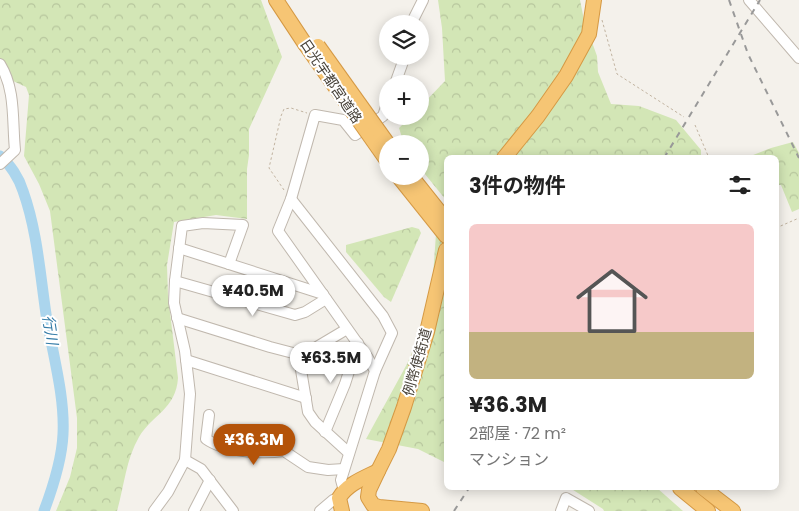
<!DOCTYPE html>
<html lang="ja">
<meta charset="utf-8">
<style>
:root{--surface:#fff;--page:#f6f6f6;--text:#222;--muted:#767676;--line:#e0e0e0;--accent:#b45309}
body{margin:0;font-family:Poppins,"Noto Sans JP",sans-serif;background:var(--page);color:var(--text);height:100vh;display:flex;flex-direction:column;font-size:19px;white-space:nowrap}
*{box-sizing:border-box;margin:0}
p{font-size:16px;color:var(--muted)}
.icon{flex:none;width:28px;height:28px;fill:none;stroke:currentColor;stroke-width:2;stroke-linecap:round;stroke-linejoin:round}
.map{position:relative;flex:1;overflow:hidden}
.panel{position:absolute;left:444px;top:155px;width:335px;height:335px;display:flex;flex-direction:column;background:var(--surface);border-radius:8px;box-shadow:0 2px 12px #0003}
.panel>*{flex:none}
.tools{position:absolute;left:379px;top:15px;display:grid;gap:10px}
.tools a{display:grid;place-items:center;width:50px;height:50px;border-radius:50%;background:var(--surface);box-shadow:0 2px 12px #0003;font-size:25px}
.price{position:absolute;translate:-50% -42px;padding:0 11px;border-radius:18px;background:#fff;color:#222;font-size:16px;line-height:32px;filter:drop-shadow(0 1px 2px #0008)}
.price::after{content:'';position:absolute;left:50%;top:30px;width:15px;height:11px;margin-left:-8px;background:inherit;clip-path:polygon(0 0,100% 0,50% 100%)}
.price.active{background:var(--accent);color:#fff}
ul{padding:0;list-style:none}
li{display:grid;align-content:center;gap:10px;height:265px;padding:0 25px}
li+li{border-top:1px solid var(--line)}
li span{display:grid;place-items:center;height:155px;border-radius:8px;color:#555}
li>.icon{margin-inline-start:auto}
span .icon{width:90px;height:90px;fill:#fffc;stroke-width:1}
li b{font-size:21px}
h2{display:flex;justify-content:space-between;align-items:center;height:60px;padding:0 25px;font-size:21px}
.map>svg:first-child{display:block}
</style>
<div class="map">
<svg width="799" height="511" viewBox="0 0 799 511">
<defs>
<pattern id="forest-crowns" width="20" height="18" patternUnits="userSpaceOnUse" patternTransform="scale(1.25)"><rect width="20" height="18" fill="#d3e6b6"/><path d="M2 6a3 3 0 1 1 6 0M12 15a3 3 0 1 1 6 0" fill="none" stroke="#b7c69d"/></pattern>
</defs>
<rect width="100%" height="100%" fill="#f4f1eb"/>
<!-- forest -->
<g fill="url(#forest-crowns)">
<path d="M0,0H261L282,57L249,129V155L247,169V219L216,215L174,222L167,265L168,296L178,378C176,409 152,415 139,437C126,459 124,487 117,511H56L70,477L77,448V418L50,211L39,184L24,156L29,95L26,87L0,75Z"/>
<path d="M438,0H580L584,20L597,56L598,72L611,104L639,106L676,120L701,150V157L446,158V200L420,168V144H404L399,128L411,116H420V107L445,81L442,28Z"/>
<path d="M793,142L799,153V209L792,212L781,185H776V158L748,157L771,148Z"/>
<path d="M412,227L419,229L421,233L391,302L384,297L346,252V245Z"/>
<path d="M436,234L446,248V463L418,449L366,439L407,364L426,320L430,319Z"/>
<path d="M570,488H657L683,511H604L603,509Z"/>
</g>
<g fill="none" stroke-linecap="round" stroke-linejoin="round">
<!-- river -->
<path stroke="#abd5ed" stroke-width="11" d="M0,156C10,164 19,178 23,191C37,230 40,273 46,314C52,352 65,395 63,434C62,460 53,487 44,511"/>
<!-- minor casing -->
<g stroke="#c0b8ae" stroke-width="12">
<g id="minor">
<path d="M749,0L799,58"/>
<path d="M411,24L423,0"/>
<path d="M0,64C16,90 12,121 15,150L0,164"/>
<path d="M395,84L405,56"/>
<path d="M291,199L383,316L392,333L375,371"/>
<path d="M179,248L323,294"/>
<path d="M175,281L295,315L305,312L326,299"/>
<path d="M177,318L270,347L293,353L305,354L347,329"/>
<path d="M300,354L301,370L308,412L315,422L349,453"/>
<path d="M186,360L306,398"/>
<path d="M209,415L206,439C224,452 262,454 284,451L308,467L328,470L344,469"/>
<path d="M325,432L345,384L358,343"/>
<path d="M185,460L201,469L233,511"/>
<path d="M344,491L341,480L375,371L368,358L278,231L291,199L315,115L343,120L355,135L383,116L388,101"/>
<path d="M154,511L168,492L185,460L190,394L185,351L174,303L175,281L182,226L203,223L243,225L229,264"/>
<path d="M194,511L210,480"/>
<path d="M320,511L333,500L339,498"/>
<path d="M561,511L566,498L589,511"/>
</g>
</g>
<!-- highway casing -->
<g stroke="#d59944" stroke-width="16">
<g id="highway">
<path d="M276,0L305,44"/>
<path d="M504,158L538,116L566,76L589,34L594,0"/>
<path d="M398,176L446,236"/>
<path d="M411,176L446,220"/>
<path d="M680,488L708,511"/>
<path d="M703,488L733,511"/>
<path d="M342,511L339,498C347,484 364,478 378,471"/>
<path d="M422,511L379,507L373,505L368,497L369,490L378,471L389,449L404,407L427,332L446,250"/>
</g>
</g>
<!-- path -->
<g stroke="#c1b3a0" stroke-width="1" stroke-dasharray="2.5 2.5" stroke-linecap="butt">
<path d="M602,20L617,74L684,117"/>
<path d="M695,125L709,158"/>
<path d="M284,190L269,168L281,116L284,109L291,108L307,113"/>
<path d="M776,228L799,218"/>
</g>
<!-- minor -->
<use href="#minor" stroke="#fff" stroke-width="10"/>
<!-- highway -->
<use href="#highway" stroke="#f6c574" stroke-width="14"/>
<!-- rail -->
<g stroke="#999" stroke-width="2" stroke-dasharray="6 6" stroke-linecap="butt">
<path d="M729,0L748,54L799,158"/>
<path d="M664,158L760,0"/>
<path d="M454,511L469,488"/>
</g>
<!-- highway-bridge casing -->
<g stroke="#d59944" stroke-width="16" stroke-linecap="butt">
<g id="highway-bridge">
<path d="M305,44L388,162"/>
<path d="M318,46L388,144"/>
</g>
</g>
<!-- highway-bridge -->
<use href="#highway-bridge" stroke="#f6c574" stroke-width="14"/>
</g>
<g text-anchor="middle" stroke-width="4" stroke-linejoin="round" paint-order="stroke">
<!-- street labels -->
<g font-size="14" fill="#484239" stroke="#fff">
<text transform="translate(331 81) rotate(56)" y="5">日光宇都宮道路</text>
<text transform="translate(417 362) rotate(-74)" y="5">例幣使街道</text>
</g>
<!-- water labels -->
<g font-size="15" font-style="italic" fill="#357ca7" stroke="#fff">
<text transform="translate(50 330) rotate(81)" y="5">行川</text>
</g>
</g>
</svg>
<div class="tools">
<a><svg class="icon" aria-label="layers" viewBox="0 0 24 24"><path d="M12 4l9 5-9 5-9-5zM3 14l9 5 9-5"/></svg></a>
<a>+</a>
<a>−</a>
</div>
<b class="price" style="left:253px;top:317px">¥40.5M</b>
<b class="price" style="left:331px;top:384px">¥63.5M</b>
<b class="price active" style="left:254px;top:466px">¥36.3M</b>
<section class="panel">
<h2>3件の物件<svg class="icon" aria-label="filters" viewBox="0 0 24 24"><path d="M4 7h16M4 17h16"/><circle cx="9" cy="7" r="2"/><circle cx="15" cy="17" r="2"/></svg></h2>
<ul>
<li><span style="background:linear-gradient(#f6c9c9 70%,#c2b280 0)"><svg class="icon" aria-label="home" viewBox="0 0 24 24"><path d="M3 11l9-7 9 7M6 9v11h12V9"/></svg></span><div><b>¥36.3M</b><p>2部屋 · 72 m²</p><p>マンション</p></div></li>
</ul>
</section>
</div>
